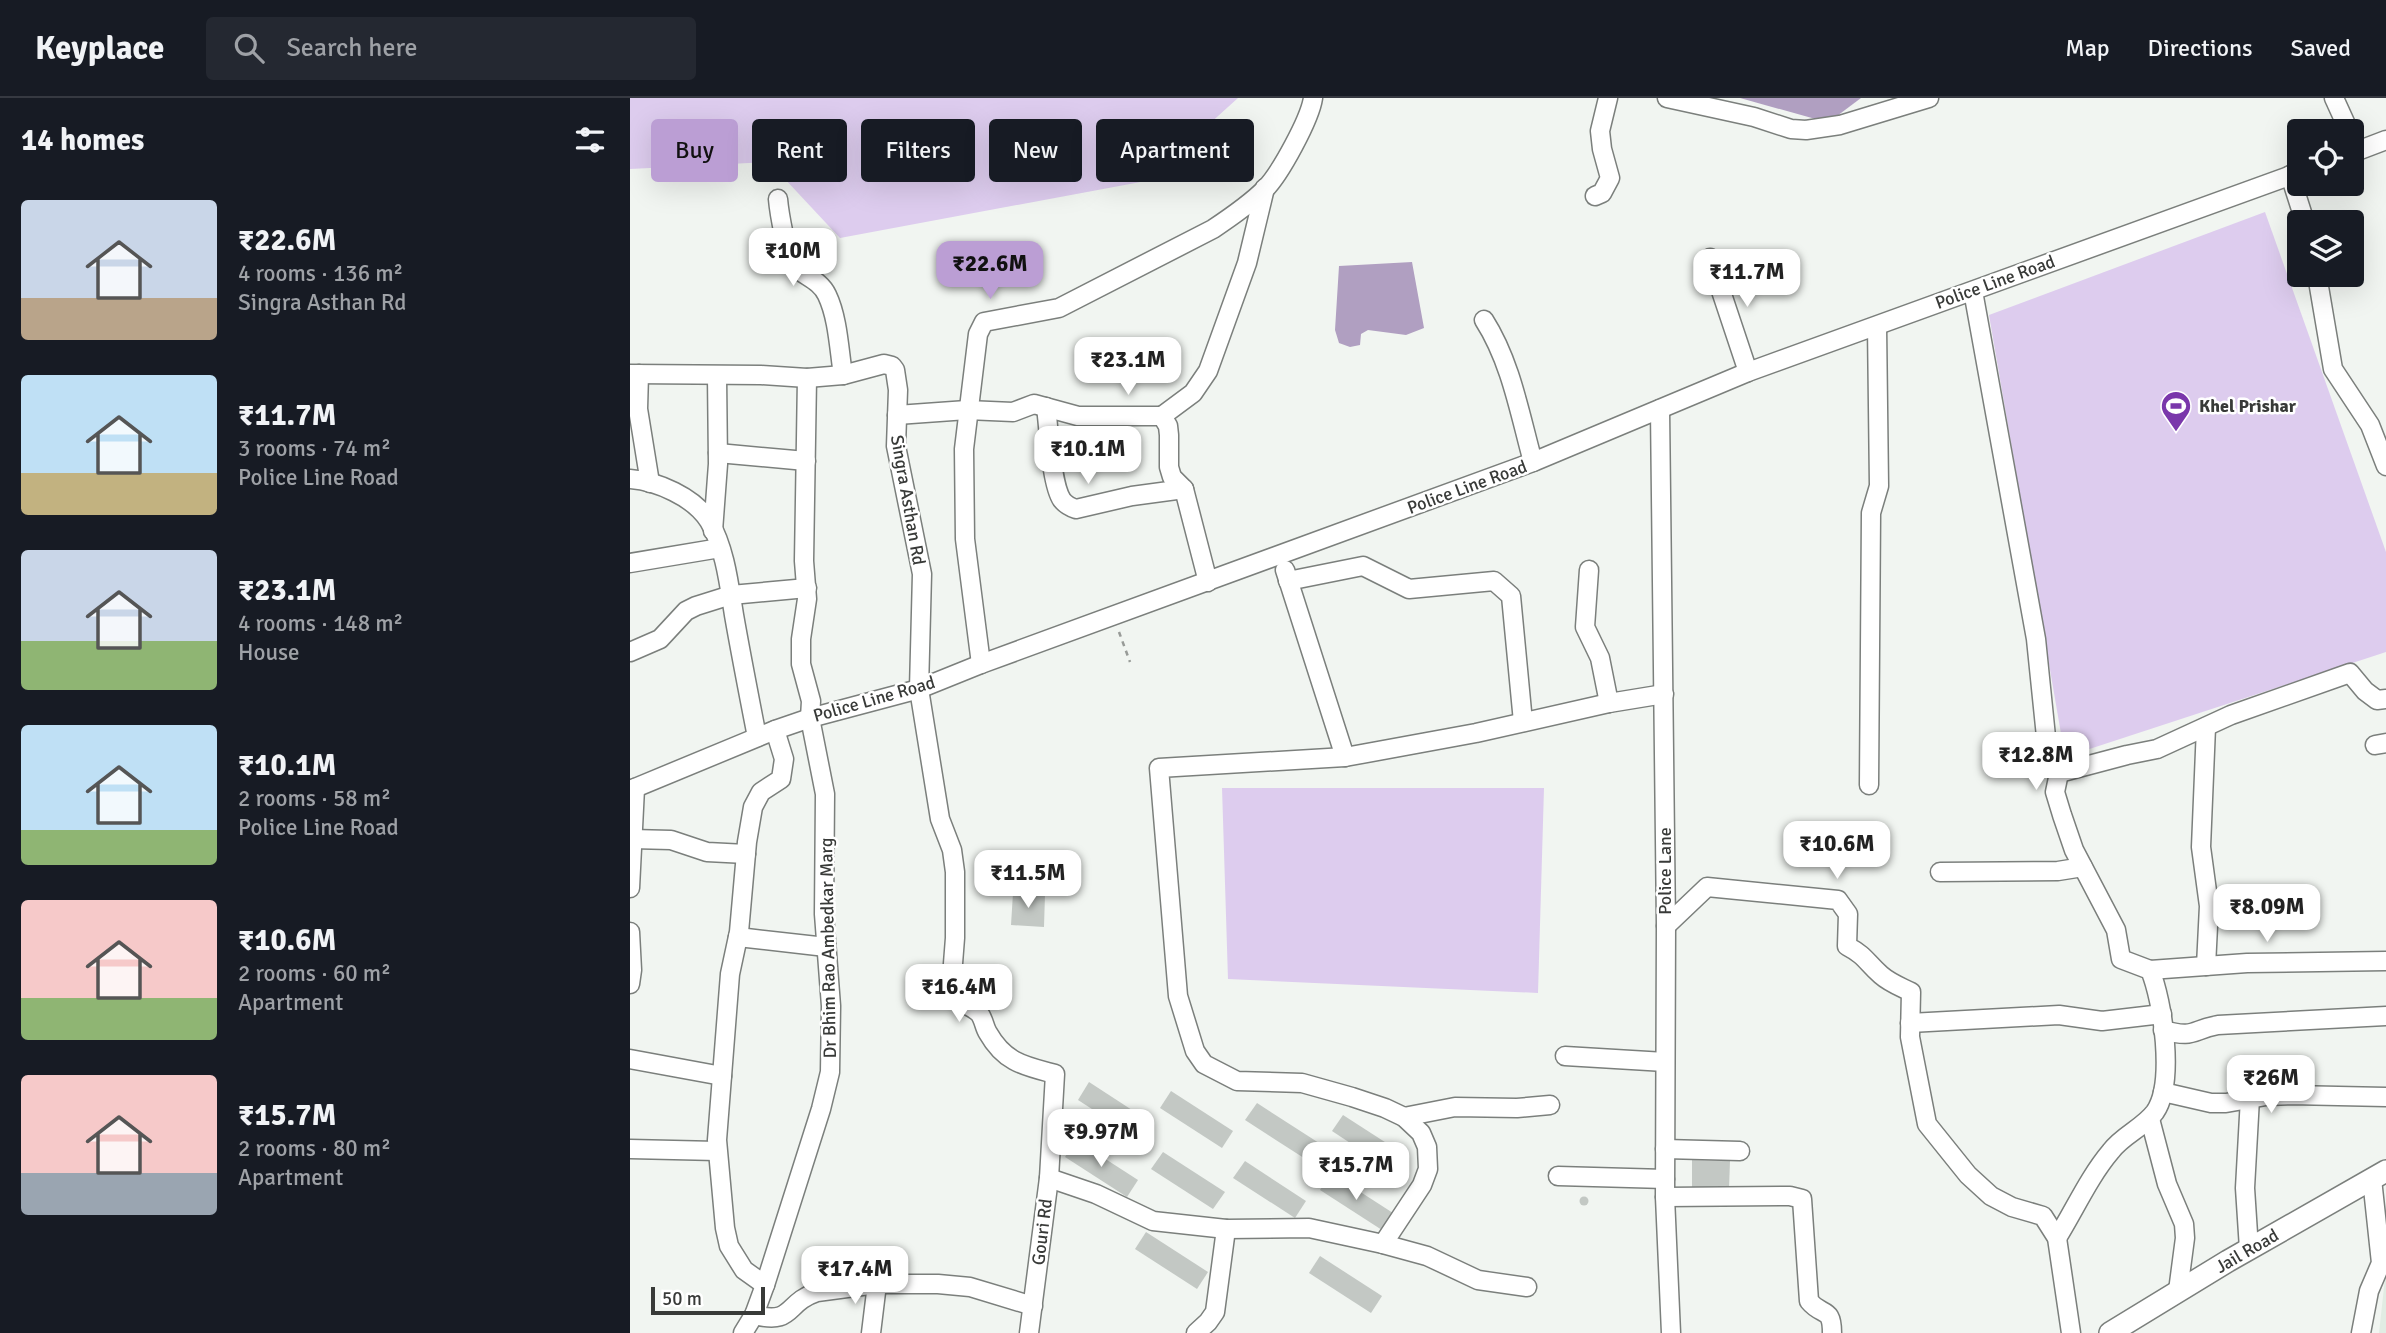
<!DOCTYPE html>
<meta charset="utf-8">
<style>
:root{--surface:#171b24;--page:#242831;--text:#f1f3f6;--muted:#9ea1a6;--line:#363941;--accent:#bb9ed4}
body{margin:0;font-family:Signika,sans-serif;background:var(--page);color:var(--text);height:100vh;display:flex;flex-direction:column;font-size:26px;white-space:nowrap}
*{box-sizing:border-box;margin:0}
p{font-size:23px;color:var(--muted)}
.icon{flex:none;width:38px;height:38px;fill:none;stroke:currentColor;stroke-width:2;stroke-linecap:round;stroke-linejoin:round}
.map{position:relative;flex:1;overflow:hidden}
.side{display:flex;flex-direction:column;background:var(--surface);width:630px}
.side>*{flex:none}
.banner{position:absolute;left:21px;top:21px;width:665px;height:63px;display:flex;gap:14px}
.buttons{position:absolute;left:1657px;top:21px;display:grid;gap:14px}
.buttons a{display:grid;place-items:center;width:77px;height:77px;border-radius:7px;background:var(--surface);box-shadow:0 7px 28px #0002;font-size:35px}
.scale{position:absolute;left:21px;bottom:18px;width:114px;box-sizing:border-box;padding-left:7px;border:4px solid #383a38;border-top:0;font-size:19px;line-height:24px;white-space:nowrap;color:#383a38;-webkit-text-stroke:5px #fff;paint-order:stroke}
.price{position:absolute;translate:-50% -60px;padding:0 16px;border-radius:14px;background:#fff;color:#222;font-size:23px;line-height:46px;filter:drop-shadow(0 2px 4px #0008)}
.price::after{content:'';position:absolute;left:50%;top:42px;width:21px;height:16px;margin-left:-10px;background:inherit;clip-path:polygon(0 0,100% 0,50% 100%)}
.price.on{background:var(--accent);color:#111}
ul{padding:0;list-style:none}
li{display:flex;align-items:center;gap:21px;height:175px;padding:0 21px}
li span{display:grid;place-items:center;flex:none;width:196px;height:140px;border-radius:7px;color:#555}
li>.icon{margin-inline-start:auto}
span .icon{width:84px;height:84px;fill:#fffc;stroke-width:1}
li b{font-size:30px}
h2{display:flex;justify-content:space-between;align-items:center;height:84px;padding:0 21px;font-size:30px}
.pill{padding:0 24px;border-radius:7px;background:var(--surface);box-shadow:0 7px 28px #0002;font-size:24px;line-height:63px}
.pill.on{background:var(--accent);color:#111}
header{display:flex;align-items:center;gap:42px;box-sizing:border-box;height:98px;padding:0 35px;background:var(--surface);border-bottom:2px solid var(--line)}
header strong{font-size:33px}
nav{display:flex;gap:38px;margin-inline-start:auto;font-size:24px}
.search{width:490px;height:63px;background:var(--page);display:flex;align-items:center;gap:18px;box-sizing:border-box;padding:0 24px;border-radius:7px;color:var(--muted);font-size:26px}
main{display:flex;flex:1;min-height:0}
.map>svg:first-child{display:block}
</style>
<header>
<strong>Keyplace</strong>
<div class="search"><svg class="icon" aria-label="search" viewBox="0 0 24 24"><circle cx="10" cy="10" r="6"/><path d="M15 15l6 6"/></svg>Search here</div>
<nav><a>Map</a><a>Directions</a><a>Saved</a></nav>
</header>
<main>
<section class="side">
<h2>14 homes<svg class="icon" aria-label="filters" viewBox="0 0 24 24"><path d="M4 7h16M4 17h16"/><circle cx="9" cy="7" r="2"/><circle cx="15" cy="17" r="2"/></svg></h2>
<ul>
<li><span style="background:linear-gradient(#c9d6e8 70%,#b9a48a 0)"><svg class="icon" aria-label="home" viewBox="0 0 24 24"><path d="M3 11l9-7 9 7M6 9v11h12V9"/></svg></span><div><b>₹22.6M</b><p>4 rooms · 136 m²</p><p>Singra Asthan Rd</p></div></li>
<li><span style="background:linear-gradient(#bfe0f5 70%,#c2b280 0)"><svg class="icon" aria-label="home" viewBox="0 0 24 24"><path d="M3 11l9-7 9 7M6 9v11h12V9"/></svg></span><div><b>₹11.7M</b><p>3 rooms · 74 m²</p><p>Police Line Road</p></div></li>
<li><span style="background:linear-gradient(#c9d6e8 65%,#8fb573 0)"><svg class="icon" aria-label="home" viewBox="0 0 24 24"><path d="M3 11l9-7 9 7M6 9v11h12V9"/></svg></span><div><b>₹23.1M</b><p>4 rooms · 148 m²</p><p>House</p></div></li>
<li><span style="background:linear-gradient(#bfe0f5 75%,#8fb573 0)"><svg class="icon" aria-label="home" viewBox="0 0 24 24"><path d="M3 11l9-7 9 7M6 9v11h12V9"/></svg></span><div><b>₹10.1M</b><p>2 rooms · 58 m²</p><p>Police Line Road</p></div></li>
<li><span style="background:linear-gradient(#f6c9c9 70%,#8fb573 0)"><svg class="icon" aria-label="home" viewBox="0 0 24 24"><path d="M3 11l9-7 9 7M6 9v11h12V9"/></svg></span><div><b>₹10.6M</b><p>2 rooms · 60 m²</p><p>Apartment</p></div></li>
<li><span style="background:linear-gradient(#f6c9c9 70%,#9aa5b1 0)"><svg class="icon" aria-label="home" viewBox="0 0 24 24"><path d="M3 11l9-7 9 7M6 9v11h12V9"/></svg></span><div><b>₹15.7M</b><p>2 rooms · 80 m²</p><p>Apartment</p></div></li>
</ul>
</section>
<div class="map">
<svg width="1756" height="1235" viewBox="0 0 1756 1235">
<rect width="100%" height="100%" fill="#f1f5f1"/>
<!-- built -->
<path fill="#e1ece3" d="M1756,1171V1235H1749Z"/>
<!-- green -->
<g fill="#dce">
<path d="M0,0H608L516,83L210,140L139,64L0,71Z"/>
<path d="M1635,114L1756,454V554L1435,659L1359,217Z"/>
<path d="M592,690H914L908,895L598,881Z"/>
</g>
<!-- water -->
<g fill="#b09fc1">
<path d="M1110,0H1231L1207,18L1189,22Z"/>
<path d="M782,164L794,230L776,237L738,232L731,236L730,247L720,249L709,245L705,232L709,168Z"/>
</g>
<!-- building -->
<g fill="#c3c8c4">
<path d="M383,795L415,796L414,829L381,827Z"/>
<path d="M459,984L522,1025L510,1042L448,1002Z"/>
<path d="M541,993L603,1033L592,1050L530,1010Z"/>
<path d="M627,1005L689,1045L677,1062L615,1022Z"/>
<path d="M713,1017L775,1057L764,1074L702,1033Z"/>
<path d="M446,1042L508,1082L497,1099L435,1059Z"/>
<path d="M533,1054L595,1094L583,1111L521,1071Z"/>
<path d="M1062,1062L1100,1063L1099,1091L1062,1090Z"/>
<path d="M615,1063L676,1103L665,1120L603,1080Z"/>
<path d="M701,1075L763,1115L752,1132L690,1092Z"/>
<circle cx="954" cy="1103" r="4.5"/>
<path d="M516,1134L578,1174L567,1191L505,1151Z"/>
<path d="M690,1158L752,1198L741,1215L679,1175Z"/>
</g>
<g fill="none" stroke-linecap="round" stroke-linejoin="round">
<!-- minor casing -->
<g stroke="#7b7f7c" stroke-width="21">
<g id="minor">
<path d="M1037,0L1124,19L1161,31L1176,32L1210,27L1299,0"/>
<path d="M1704,0L1719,33"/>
<path d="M1722,55L1756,42"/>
<path d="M1660,77L1675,124"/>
<path d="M965,98L972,95L980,80L972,51L970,33L978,0"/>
<path d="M148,101C149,113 157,161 164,168C175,179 190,182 197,197C208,220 209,251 213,277"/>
<path d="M1080,160L1118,274"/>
<path d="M1687,177L1703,271L1740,327L1756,368"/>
<path d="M1343,193L1406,541L1419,668L1429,675L1425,694L1432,717L1444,752L1486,832L1491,861L1520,872C1533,903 1545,985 1525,1014C1513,1030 1493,1037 1481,1053C1459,1079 1445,1111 1427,1140"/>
<path d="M854,222C881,264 890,317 903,364"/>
<path d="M0,276L131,277L177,280L213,277L254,266L262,268L265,272L268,292L266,348L292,476L289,591L310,721L322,752L325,774V840L321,891C326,905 339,906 349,915C354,921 354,929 358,935C375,965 395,968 425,976L419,1080L399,1235"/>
<path d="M9,276L8,311L20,385"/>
<path d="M416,309C419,331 421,386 432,402C436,407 440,409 446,411L502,398L554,391"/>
<path d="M1030,311L1036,828L1035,1099L1041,1235"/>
<path d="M267,317L337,312L383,314L404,306L448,318H532L538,328L539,337V369L542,379L554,391L578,484"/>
<path d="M532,318L563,295L578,273L617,165L635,90"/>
<path d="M88,355L176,363"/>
<path d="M0,381C27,383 64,399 79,423C95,450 99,486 104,517C111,557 119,598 127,639"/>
<path d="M83,433L88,366L87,278"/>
<path d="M0,465L90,450"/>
<path d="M655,472L715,659"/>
<path d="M959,472L955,529L970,560L979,605"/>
<path d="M658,483L733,468L779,491L864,483L881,498L893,624"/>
<path d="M0,554L30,541L56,513L66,508L101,497L177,490"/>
<path d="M351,566L335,441L334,351L348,236L354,224L429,210L583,131C601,119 620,106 635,91C650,76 680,21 683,0"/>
<path d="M1745,647L1756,645"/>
<path d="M1429,675L1497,657L1527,651L1601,617L1720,575L1735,593L1747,602L1756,601"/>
<path d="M1239,687L1241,415L1249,388L1247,228"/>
<path d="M0,692L145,632L180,620L289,591L351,566L903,364L1118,274L1670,74"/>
<path d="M2,741L41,742L77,754L116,756"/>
<path d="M1310,774L1428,773L1453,769"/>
<path d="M0,790L5,690"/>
<path d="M1036,828L1077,789L1208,802L1218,816L1217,848C1236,858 1236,864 1251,877C1260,885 1271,889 1281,894L1280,939L1297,1026L1338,1077L1361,1098L1382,1109L1413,1118L1427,1140L1441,1235"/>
<path d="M0,834L2,872L0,886"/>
<path d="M108,839L196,849"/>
<path d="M1576,868L1579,808L1571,749L1576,629"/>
<path d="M1520,872L1617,865L1756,863"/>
<path d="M1280,925L1429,917L1472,923L1532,916"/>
<path d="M1533,932C1565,941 1561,932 1588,927L1756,918"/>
<path d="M935,958L1035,964"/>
<path d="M0,961L92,978"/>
<path d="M1533,994L1581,1005H1596L1636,998L1661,997L1756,999"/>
<path d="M774,1019L825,1009L887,1010L920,1007"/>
<path d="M1520,1021L1537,1086L1554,1126L1555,1140L1548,1193"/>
<path d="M0,1051L87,1053"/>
<path d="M1035,1051L1110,1053"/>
<path d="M928,1078L1035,1081"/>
<path d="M419,1080L466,1096L523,1123L596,1131L679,1130L753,1146L797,1158L848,1182L897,1189"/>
<path d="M1035,1099L1160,1098L1172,1101L1179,1203C1192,1219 1202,1208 1202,1235"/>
<path d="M753,1146L792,1087L798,1071L797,1049L791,1035L774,1019L755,1010L722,999L672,985L607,983L574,966L565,953L548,898L529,670L715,659L846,635L979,605L1034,596"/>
<path d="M1619,1151L1615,1090L1620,1000"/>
<path d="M135,1187L114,1172L99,1148L95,1130L87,1042L100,876L109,834L117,744L123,709L131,694L151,681L154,661L145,632"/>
<path d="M124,1217C165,1227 154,1205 187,1194L247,1186H308L340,1189L403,1208"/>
<path d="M113,1235L124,1217L135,1187L191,1011L200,974L201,908L194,816L195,696L180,620L181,603L171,566V541L177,501L174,463L177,280"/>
<path d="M241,1235L247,1186"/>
<path d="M566,1235L578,1224L585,1214L596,1131"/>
<path d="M1731,1235L1739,1193L1751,1165L1742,1081"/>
</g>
</g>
<!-- major casing -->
<g stroke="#7b7f7c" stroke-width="24">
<path id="major" d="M1480,1235L1598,1163L1756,1073"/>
</g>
<!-- path -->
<path stroke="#989b98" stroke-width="2.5" stroke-dasharray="5 5" stroke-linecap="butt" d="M489,534L500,564"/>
<!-- minor -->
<use href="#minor" stroke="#fff" stroke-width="18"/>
<!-- major -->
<use href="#major" stroke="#fff" stroke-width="21"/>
</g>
<!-- icons -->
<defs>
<g id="stadium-pin" transform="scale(1.575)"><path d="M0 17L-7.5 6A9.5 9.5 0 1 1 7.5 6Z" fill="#7a37ab" stroke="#fff"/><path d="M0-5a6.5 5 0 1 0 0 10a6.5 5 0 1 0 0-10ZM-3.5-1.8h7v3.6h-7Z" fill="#fff"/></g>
</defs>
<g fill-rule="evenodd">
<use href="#stadium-pin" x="1546" y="308"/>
</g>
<g text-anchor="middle" stroke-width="5" stroke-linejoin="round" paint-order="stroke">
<!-- street labels -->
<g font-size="18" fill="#383a38" stroke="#fff">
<text transform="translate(1365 184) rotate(-20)" y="6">Police Line Road</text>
<text transform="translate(837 389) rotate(-20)" y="6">Police Line Road</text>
<text transform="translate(278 402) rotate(80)" y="6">Singra Asthan Rd</text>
<text transform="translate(244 601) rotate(-16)" y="6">Police Line Road</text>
<text transform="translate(1035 773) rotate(-90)" y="6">Police Lane</text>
<text transform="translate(198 850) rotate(-91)" y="6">Dr Bhim Rao Ambedkar Marg</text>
<text transform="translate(412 1134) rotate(-83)" y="6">Gouri Rd</text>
<text transform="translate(1617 1153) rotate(-30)" y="6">Jail Road</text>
</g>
<!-- poi labels -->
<g font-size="18" font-weight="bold" fill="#383a38" stroke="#fff" text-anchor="start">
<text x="1569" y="314">Khel Prishar</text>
</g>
</g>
</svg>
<div class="buttons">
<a><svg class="icon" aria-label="locate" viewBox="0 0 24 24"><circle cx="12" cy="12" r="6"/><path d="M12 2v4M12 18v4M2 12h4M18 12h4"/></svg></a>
<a><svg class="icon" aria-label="layers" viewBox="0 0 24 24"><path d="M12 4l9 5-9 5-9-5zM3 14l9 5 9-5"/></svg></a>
</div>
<div class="scale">50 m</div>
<b class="price" style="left:163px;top:190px">₹10M</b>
<b class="price on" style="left:360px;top:203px">₹22.6M</b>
<b class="price" style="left:1117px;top:211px">₹11.7M</b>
<b class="price" style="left:498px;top:299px">₹23.1M</b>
<b class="price" style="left:458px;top:388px">₹10.1M</b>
<b class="price" style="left:1406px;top:694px">₹12.8M</b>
<b class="price" style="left:1207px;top:783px">₹10.6M</b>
<b class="price" style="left:398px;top:812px">₹11.5M</b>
<b class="price" style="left:1637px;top:846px">₹8.09M</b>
<b class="price" style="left:329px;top:926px">₹16.4M</b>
<b class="price" style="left:1641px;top:1017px">₹26M</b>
<b class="price" style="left:471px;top:1071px">₹9.97M</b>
<b class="price" style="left:726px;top:1104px">₹15.7M</b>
<b class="price" style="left:225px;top:1208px">₹17.4M</b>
<div class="banner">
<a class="pill on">Buy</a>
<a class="pill">Rent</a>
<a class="pill">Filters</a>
<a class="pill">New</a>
<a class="pill">Apartment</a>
</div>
</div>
</main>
